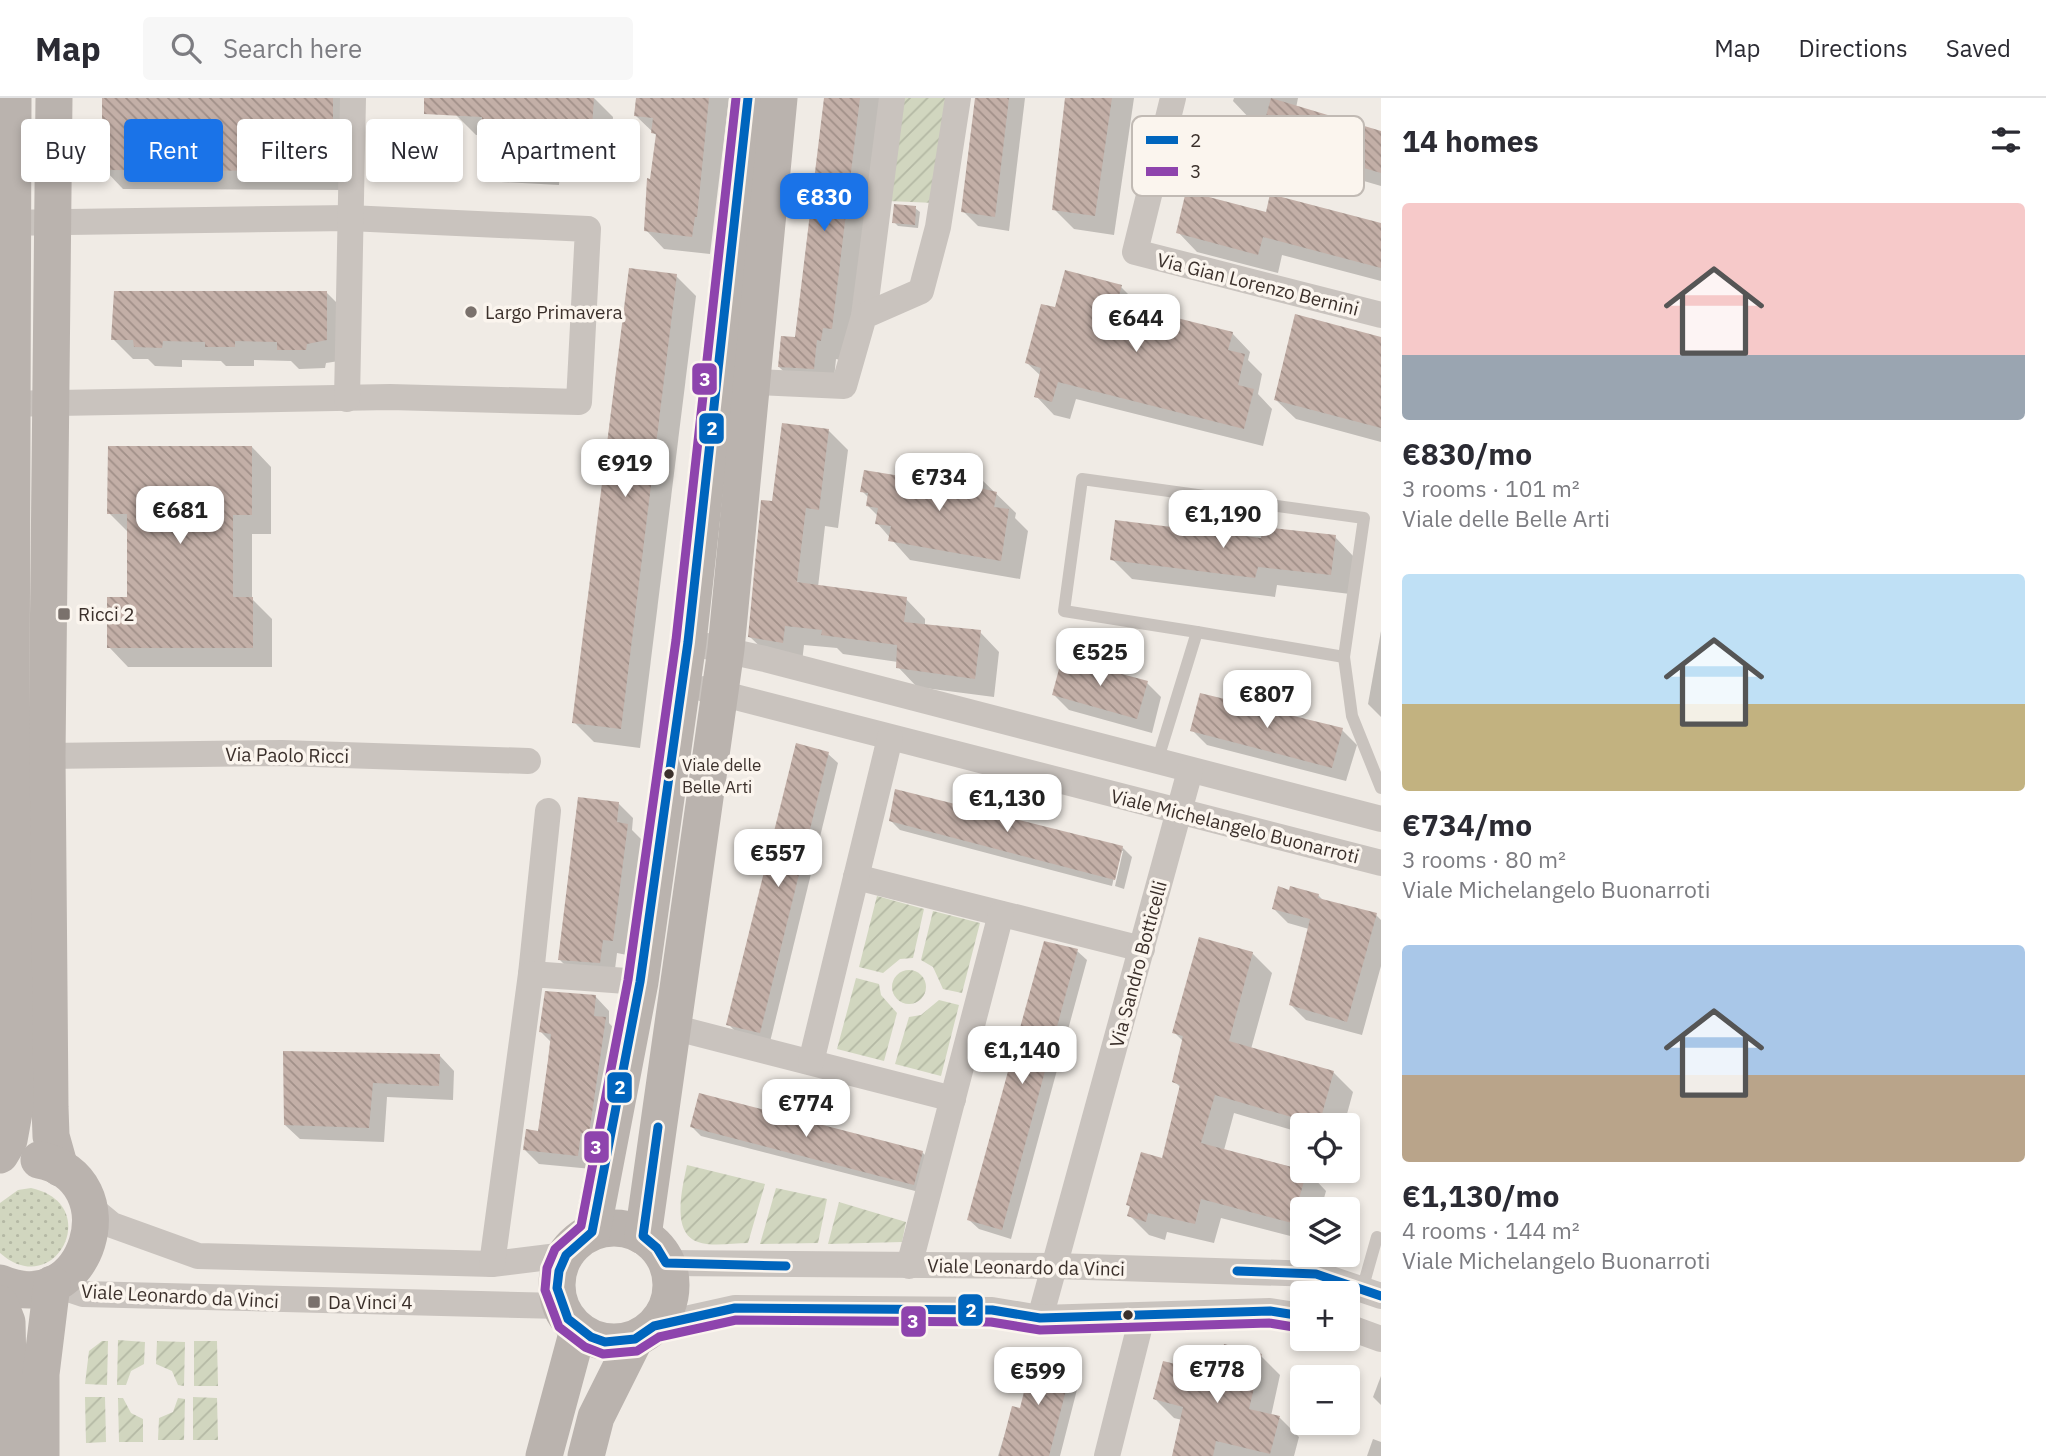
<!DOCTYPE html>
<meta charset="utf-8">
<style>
:root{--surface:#fff;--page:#f7f7f7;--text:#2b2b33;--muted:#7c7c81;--line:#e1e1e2;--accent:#1a73e8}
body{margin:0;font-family:"IBM Plex Sans",sans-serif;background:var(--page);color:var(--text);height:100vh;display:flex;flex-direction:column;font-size:26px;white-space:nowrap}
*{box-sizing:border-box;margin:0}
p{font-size:23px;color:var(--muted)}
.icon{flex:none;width:38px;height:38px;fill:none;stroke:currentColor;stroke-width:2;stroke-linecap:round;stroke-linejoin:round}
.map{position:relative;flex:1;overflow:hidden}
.panel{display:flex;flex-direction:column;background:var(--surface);width:665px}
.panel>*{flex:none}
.guide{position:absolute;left:21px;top:21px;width:665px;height:63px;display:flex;gap:14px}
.fabs{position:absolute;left:1290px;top:1015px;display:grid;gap:14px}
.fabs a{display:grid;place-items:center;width:70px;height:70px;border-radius:7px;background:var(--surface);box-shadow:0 4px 10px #0003;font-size:35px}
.price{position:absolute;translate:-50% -60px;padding:0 16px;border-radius:14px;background:#fff;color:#222;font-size:23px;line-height:46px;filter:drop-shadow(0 2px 4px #0008)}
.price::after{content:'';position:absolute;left:50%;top:42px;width:21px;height:16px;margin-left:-10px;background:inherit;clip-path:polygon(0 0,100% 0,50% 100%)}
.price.selected{background:var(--accent);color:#fff}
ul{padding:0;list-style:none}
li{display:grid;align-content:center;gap:14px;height:371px;padding:0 21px}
li span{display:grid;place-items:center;height:217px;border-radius:7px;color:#555}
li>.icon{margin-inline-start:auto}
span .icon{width:126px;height:126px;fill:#fffc;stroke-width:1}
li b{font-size:30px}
h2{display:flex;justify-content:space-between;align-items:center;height:84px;padding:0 21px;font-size:30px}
.pill{padding:0 24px;border-radius:7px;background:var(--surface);box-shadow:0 4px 10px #0003;font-size:24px;line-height:63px}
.pill.selected{background:var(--accent);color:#fff}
header{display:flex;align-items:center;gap:42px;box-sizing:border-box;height:98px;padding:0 35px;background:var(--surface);border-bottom:2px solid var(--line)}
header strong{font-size:33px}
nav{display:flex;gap:38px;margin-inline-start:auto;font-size:24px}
.search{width:490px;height:63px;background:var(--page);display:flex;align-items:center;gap:18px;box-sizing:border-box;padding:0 24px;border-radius:7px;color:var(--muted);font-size:26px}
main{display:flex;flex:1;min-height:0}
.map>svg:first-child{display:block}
</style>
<header>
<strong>Map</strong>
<div class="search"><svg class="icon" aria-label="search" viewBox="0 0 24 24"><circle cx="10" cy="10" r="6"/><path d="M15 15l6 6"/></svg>Search here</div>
<nav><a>Map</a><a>Directions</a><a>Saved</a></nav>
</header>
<main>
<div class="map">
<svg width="1381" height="1358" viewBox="0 0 1381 1358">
<defs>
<pattern id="grass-dots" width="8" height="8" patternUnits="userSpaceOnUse" patternTransform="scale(1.75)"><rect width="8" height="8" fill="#d1d6bf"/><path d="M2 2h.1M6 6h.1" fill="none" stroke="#b4b8a4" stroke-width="1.8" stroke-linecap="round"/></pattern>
<pattern id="garden-furrows" width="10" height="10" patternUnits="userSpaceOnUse" patternTransform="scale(1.75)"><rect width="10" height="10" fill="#d1d6bf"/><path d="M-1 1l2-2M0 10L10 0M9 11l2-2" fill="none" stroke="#b4b8a4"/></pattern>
<pattern id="building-back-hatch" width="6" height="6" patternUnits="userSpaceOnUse" patternTransform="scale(1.75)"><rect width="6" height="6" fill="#c3afa7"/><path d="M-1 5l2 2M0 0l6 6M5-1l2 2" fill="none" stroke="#a08f88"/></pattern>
</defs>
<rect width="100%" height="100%" fill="#f0ebe5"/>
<!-- grass -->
<path fill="url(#grass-dots)" d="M31,1090C105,1106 55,1204 0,1155V1105L18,1092Z"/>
<!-- garden -->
<g fill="url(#garden-furrows)">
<path d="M902,0H949L935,105L888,103Z"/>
<path d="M877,798L924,811L913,860L900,861L883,875L859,869Z"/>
<path d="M933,813L980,825L962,895L943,891L933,869L921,862Z"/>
<circle cx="909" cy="889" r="17"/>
<path d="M856,880L879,886L881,897L897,915L884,963L837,951Z"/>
<path d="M939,902L959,907L941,978L895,966L909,919L921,917Z"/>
<path d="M687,1067L765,1086L748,1145C733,1145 712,1149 698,1144C670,1135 683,1087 687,1067Z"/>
<path d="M776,1090L827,1101L818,1145L760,1146Z"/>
<path d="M839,1104L906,1124L902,1144L828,1146Z"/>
<path d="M118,1242L145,1244L144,1266L131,1273L126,1287H117Z"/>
<path d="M102,1243H108L107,1287L85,1286L89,1253Z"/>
<path d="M157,1243L185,1244L184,1288L178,1287L172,1273L156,1266Z"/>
<path d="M194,1243H217L218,1288H194Z"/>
<path d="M85,1299H105L106,1344L86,1345Z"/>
<path d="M193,1299L217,1300L218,1342H193Z"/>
<path d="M118,1300H123L131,1315L143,1321V1344H119Z"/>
<path d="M178,1300L185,1301L184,1342H158L159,1320L173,1314Z"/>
</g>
<!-- shadow -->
<g fill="#0003" fill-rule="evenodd">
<path d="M104,0H352V92L123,91L104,71Z"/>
<path d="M458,0H594L613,19L611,48L562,45L559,87L501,84L481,64L483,37H476L456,17Z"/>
<path d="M638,0H729L710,156L664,151L646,132L657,38L636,18Z"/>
<path d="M826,0H882L852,250L840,262L836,261L833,290L799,288L779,269L797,241Z"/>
<path d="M976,0H1025L1009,133L978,128L963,113Z"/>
<path d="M1067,0H1134L1114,137L1074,131L1054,111Z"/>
<path d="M1234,0H1298L1296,10L1381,35V88L1282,59L1262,39L1266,27L1252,23L1233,3Z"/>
<path d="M915,110L920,114L918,130L898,128L894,124Z"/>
<path d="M1381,127V183L1282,157L1278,175L1197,154L1178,134Z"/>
<path d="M676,178L696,198L640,650L594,644L574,624Z"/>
<path d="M1121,189L1139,207L1138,212L1232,235L1250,254L1248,262L1262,276L1258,296L1272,311L1263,348L1076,301L1070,321L1054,317L1036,298L1041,278L1027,265L1056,211ZM1117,199H1120L1116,214Z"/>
<path d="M326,194L346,214V262L326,265L325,270L299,271L291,263L254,262V268H226L221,263L182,262V269L155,268L148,261H133L113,241Z"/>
<path d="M1381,241V344L1296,321L1276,302Z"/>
<path d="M828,332L848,352L838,430L825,428L818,489L906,501L925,521V528L980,534L999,554L994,599L917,589L898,569V564L843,556L837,550L804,547L802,564L770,558L750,539L773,405Z"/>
<path d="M252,349L271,369V436H252V501L272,521V569H128L109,549L128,500L129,435L109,415Z"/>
<path d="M981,381L1016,415L1015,420L1028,433L1020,481L910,462L877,425L878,418L868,408L869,400L862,393L950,388Z"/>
<path d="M1335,439L1354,459L1350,496L1277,487L1275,499L1132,481L1112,461L1263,442Z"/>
<path d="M1381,533V619L1368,606Z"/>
<path d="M1147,585L1161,599L1152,635L1069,612L1054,597Z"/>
<path d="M1192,632H1342L1357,647L1346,683L1207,647Z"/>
<path d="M828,656L838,665L770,944L738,936L728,926Z"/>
<path d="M618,705L633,720L632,732L642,742L627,857L617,855L614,879L574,876L560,862Z"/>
<path d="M891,723L1122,749L1132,759L1124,791L1115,788L1123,753H1120L1112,788L900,732Z"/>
<path d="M1318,797L1325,804L1376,817L1381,822V868L1362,937L1306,922L1291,907L1309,831L1288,825L1274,811Z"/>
<path d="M1077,853L1087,862L1011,1141L979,1131L969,1122Z"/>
<path d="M1252,855L1272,875L1251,951L1333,974L1353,994L1344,1027H1302V1035L1234,1015L1224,1052L1307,1073L1326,1093L1321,1111H1302V1141L1221,1120L1214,1145L1167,1134L1165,1142L1149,1137L1129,1117L1131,1110L1128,1107L1163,1062L1181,990L1174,983L1184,944L1174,934Z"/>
<path d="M595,898L609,913V925L619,936L592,1071L539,1066L525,1052L539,1035L552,945L541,934Z"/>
<path d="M285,955L440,958L454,973L453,1002L387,999L384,1044L300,1041L285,1027Z"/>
<path d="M692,1029L922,1054L932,1064L923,1095L701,1038Z"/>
<path d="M1261,1258L1280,1277L1271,1318L1280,1320L1299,1339L1294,1358H1174L1182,1322L1174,1320L1155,1301L1219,1278Z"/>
<path d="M1073,1262L1082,1272L1060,1358H998L1013,1310L1022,1312Z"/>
<path d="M1381,1278V1307L1373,1299Z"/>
<path d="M1373,1341L1381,1344V1358H1367Z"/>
</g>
<!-- building -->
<g fill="url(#building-back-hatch)">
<path d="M102,0H333V73L102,72Z"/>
<path d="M424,0H594L592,29L542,26L539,68L479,65L482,19L424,16Z"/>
<path d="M636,0H709L697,119H695L692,139L644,133L647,80L650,81L656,36L651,35L653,20L634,18Z"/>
<path d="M824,0H860L832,231L823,230L821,243L817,242L814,271L778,269L781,238L795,239Z"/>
<path d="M975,0H1009L995,119L961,114Z"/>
<path d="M1065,0H1112L1095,118L1052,112Z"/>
<path d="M1271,0L1381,33V75L1260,40Z"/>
<path d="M1186,93L1266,114L1270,96L1381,125V170L1263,139L1258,157L1176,135Z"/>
<path d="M894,106L916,108L915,127L892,125Z"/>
<path d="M629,170L677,176L621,631L572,625Z"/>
<path d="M1065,172L1122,187L1117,205L1233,234L1228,252L1245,256L1238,287L1254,291L1244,331L1058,284L1052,304L1034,299L1041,270L1025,265L1041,206L1055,209Z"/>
<path d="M114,193H327V242L307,246L306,252H277V244L235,243V249H205V244L163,243L162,250L134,249L133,242H111Z"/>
<path d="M1295,216L1381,239V330L1274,302Z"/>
<path d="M782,325L829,331L819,412L806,410L797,484L907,499L904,524L981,532L975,581L896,570L897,547L821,537L822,532L785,528L783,545L748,539L761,402L772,403Z"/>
<path d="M108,348H252V417H233V499H253V550H107V499H127V416H107Z"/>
<path d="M864,372L949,386L951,374L981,379L980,390L997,394L994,409L1009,411L1001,463L888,443L891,428L875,426L878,410L866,408L868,395L860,394Z"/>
<path d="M1115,422L1261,440L1263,429L1336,437L1331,477L1258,469L1255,480L1110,462Z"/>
<path d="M1062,560L1148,583L1137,621L1052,597Z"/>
<path d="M1200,595L1343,630L1332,670L1190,633Z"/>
<path d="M796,645L829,654L760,935L726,927Z"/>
<path d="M895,691L1123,748L1115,782L889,723Z"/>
<path d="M578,699L619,704L617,724L628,726L613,843L603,842L600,865L558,862Z"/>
<path d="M1278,788L1289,792L1290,788L1319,796L1318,800L1377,815L1347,924L1289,907L1310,821L1272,811Z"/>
<path d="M1199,839L1253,854L1229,943L1334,973L1319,1027L1215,997L1201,1045L1307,1073L1292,1125L1201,1101L1195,1126L1148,1115L1146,1124L1127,1118L1130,1108L1126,1107L1141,1054L1162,1060L1180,987L1172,984L1183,938L1172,935Z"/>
<path d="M1044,843L1078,851L1002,1132L967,1122Z"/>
<path d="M545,893L596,897L594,918L606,919L589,1036L581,1035L578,1058L523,1052L526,1031L538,1033L548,962L551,936L539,934Z"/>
<path d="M283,953L440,956L439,988L373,985L369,1030L284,1027Z"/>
<path d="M699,995L923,1053L914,1087L690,1029Z"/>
<path d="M1224,1246L1262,1256L1249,1311L1280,1318L1270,1356L1216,1343L1213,1358H1172L1183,1309L1153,1301L1163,1263L1217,1276Z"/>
<path d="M1035,1250L1074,1261L1049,1358H999L1012,1308L1020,1310Z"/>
</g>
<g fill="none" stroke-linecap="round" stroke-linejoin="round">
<!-- lane -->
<g stroke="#c9c3be" stroke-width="12">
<path d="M1197,534L1344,559"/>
<path d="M1157,664L1197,534L1064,513L1082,381L1364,420L1344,559L1352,618L1381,690"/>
<path d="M1362,1192L1377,1139"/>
</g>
<!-- street -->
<g stroke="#c9c3be" stroke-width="26">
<path d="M1173,0L1135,154L1381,217"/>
<path d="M0,125L349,120L588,131L579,304L390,299L0,306"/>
<path d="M864,218L892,0"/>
<path d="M754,284L844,288L864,218L921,193L938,129L958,0"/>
<path d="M347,301L353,0"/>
<path d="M688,544L765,561L1381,721"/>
<path d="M704,591L1381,765"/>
<path d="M47,658L282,655L528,663"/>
<path d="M856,779L1142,851"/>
<path d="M531,876L548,713"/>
<path d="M672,929L953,1001"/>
<path d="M811,964L890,640"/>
<path d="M89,1108L112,1127L198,1158L492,1166L566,1157"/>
<path d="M666,1165L1054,1168L1316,1176L1381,1198"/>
<path d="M492,1166L531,876L640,884"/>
<path d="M909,1168L1001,816"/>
<path d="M53,1186L83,1196L561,1208"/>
<path d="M1040,1220L1190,673"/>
<path d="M654,1228L735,1210L992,1212L1040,1220L1270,1213L1302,1218"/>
<path d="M1348,1229L1381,1241"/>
<path d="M1107,1358L1142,1219"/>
</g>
<!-- secondary -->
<g stroke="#bab3ae" stroke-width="37">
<path d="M54,0L47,658L50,1009L51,1038L60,1070"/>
<path d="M0,1057L9,1042L15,1009L11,658L13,0"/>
<circle cx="614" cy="1187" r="57"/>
<path d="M592,1134L640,884L688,544L748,0"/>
<path d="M643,1138L726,551L779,0"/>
<path d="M0,1185C88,1224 131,1080 39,1062"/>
<path d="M0,1206L7,1224L10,1358"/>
<path d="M41,1358V1276L52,1186"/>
<path d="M544,1358L578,1232"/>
<path d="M586,1358L596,1319L635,1241"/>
</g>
<!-- bus-1 casing -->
<g stroke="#fbf5ee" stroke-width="14">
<g id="bus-1">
<path d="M748,0L688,544L640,884L592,1134L566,1157L559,1173L557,1190L568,1221L591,1239L605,1244L635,1241L654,1228L735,1210L992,1212L1040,1220L1270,1213L1302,1218"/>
<path d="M658,1029L643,1138L657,1150L666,1165L786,1168"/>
<path d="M1237,1173L1316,1176L1381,1198"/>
</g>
</g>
<!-- bus-2 casing -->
<g stroke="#fbf5ee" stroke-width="14">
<path id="bus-2" d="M736,0L676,542L628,882L581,1128L555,1151L547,1170L545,1192L559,1229L585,1249L603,1256L637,1253L659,1239L736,1222L991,1224L1040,1232L1269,1225L1300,1230"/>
</g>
<!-- bus-1 -->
<use href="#bus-1" stroke="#0065bd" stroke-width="9"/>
<!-- bus-2 -->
<use href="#bus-2" stroke="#8e44ad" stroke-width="9"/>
</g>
<!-- markers -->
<g fill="#7a716c" stroke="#fbf5ee" stroke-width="2.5">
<circle cx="471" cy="214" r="7"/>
<rect x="57" y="509" width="14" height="14" rx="3.5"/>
<rect x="307" y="1197" width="14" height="14" rx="3.5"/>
</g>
<g fill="#3b302b" stroke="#fbf5ee" stroke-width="2.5">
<circle cx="669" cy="676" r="6"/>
<circle cx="1128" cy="1217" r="6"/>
</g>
<g text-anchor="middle" stroke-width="7" stroke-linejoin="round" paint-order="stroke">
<!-- bus labels -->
<g font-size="17" fill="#3b302b" stroke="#fbf5ee" text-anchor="start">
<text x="682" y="673">Viale delle<tspan x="682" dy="22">Belle Arti</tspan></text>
</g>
<!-- street labels -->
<g font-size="19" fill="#3b302b" stroke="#fbf5ee">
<text transform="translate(1258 186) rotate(14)" y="7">Via Gian Lorenzo Bernini</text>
<text transform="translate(287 657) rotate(1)" y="7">Via Paolo Ricci</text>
<text transform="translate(1235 728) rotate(14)" y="7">Viale Michelangelo Buonarroti</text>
<text transform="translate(1138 866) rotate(-75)" y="7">Via Sandro Botticelli</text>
<text transform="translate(1026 1169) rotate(1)" y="7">Viale Leonardo da Vinci</text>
<text transform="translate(180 1198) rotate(3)" y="7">Viale Leonardo da Vinci</text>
</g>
<!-- poi labels -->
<g font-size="19" fill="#3b302b" stroke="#fbf5ee" text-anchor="start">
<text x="485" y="221">Largo Primavera</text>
<text x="78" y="523">Ricci 2</text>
<text x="328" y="1211">Da Vinci 4</text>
</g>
</g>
<!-- legend -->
<rect x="1132" y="18" width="232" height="80" rx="10" fill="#fbf5ee" stroke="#c1bab4" stroke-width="2"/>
<rect x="1146" y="38" width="32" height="8" fill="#0065bd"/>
<rect x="1146" y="69" width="32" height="9" fill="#8e44ad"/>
<g font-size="19" fill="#3b302b">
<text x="1190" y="49">2</text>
<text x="1190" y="80">3</text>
</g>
<g stroke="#fbf5ee" stroke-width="2.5">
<rect x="691" y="264" width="27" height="34" rx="7" fill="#8e44ad"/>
<rect x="698" y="314" width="27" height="33" rx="7" fill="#0065bd"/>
<rect x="606" y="973" width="27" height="33" rx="7" fill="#0065bd"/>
<rect x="583" y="1032" width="27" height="34" rx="7" fill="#8e44ad"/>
<rect x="957" y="1195" width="27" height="34" rx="7" fill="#0065bd"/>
<rect x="900" y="1207" width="27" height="33" rx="7" fill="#8e44ad"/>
</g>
<g font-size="19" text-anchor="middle" font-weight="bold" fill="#fff">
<text x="705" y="288">3</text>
<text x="712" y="337">2</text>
<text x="620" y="996">2</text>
<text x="596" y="1056">3</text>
<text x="971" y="1219">2</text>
<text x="913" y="1230">3</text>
</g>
</svg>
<div class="fabs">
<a><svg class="icon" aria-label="locate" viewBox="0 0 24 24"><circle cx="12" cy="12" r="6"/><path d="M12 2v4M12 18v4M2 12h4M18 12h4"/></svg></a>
<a><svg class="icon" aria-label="layers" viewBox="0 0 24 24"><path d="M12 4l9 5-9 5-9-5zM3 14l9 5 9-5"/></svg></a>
<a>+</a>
<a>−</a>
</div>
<b class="price selected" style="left:824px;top:135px">€830</b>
<b class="price" style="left:1136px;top:256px">€644</b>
<b class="price" style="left:625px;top:401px">€919</b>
<b class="price" style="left:939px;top:415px">€734</b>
<b class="price" style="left:180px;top:448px">€681</b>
<b class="price" style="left:1223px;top:452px">€1,190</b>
<b class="price" style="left:1100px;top:590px">€525</b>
<b class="price" style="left:1267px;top:632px">€807</b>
<b class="price" style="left:1007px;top:736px">€1,130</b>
<b class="price" style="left:778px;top:791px">€557</b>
<b class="price" style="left:1022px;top:988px">€1,140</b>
<b class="price" style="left:806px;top:1041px">€774</b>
<b class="price" style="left:1217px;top:1307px">€778</b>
<b class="price" style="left:1038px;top:1309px">€599</b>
<div class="guide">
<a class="pill">Buy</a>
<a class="pill selected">Rent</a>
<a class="pill">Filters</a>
<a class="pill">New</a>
<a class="pill">Apartment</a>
</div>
</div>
<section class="panel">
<h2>14 homes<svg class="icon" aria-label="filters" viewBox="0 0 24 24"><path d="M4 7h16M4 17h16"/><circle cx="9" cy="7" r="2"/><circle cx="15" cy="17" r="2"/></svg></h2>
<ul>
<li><span style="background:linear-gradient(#f6c9c9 70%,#9aa5b1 0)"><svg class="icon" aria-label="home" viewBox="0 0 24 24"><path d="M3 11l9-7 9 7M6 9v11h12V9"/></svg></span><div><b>€830/mo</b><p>3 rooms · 101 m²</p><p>Viale delle Belle Arti</p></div></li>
<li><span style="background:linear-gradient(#bfe0f5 60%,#c2b280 0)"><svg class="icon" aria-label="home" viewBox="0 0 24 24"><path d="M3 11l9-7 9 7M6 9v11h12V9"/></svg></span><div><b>€734/mo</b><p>3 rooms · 80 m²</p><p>Viale Michelangelo Buonarroti</p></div></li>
<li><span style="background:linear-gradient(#a9c7e8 60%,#b9a48a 0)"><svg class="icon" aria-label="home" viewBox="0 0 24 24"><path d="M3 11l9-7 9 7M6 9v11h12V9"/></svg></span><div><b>€1,130/mo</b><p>4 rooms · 144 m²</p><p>Viale Michelangelo Buonarroti</p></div></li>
</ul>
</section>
</main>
